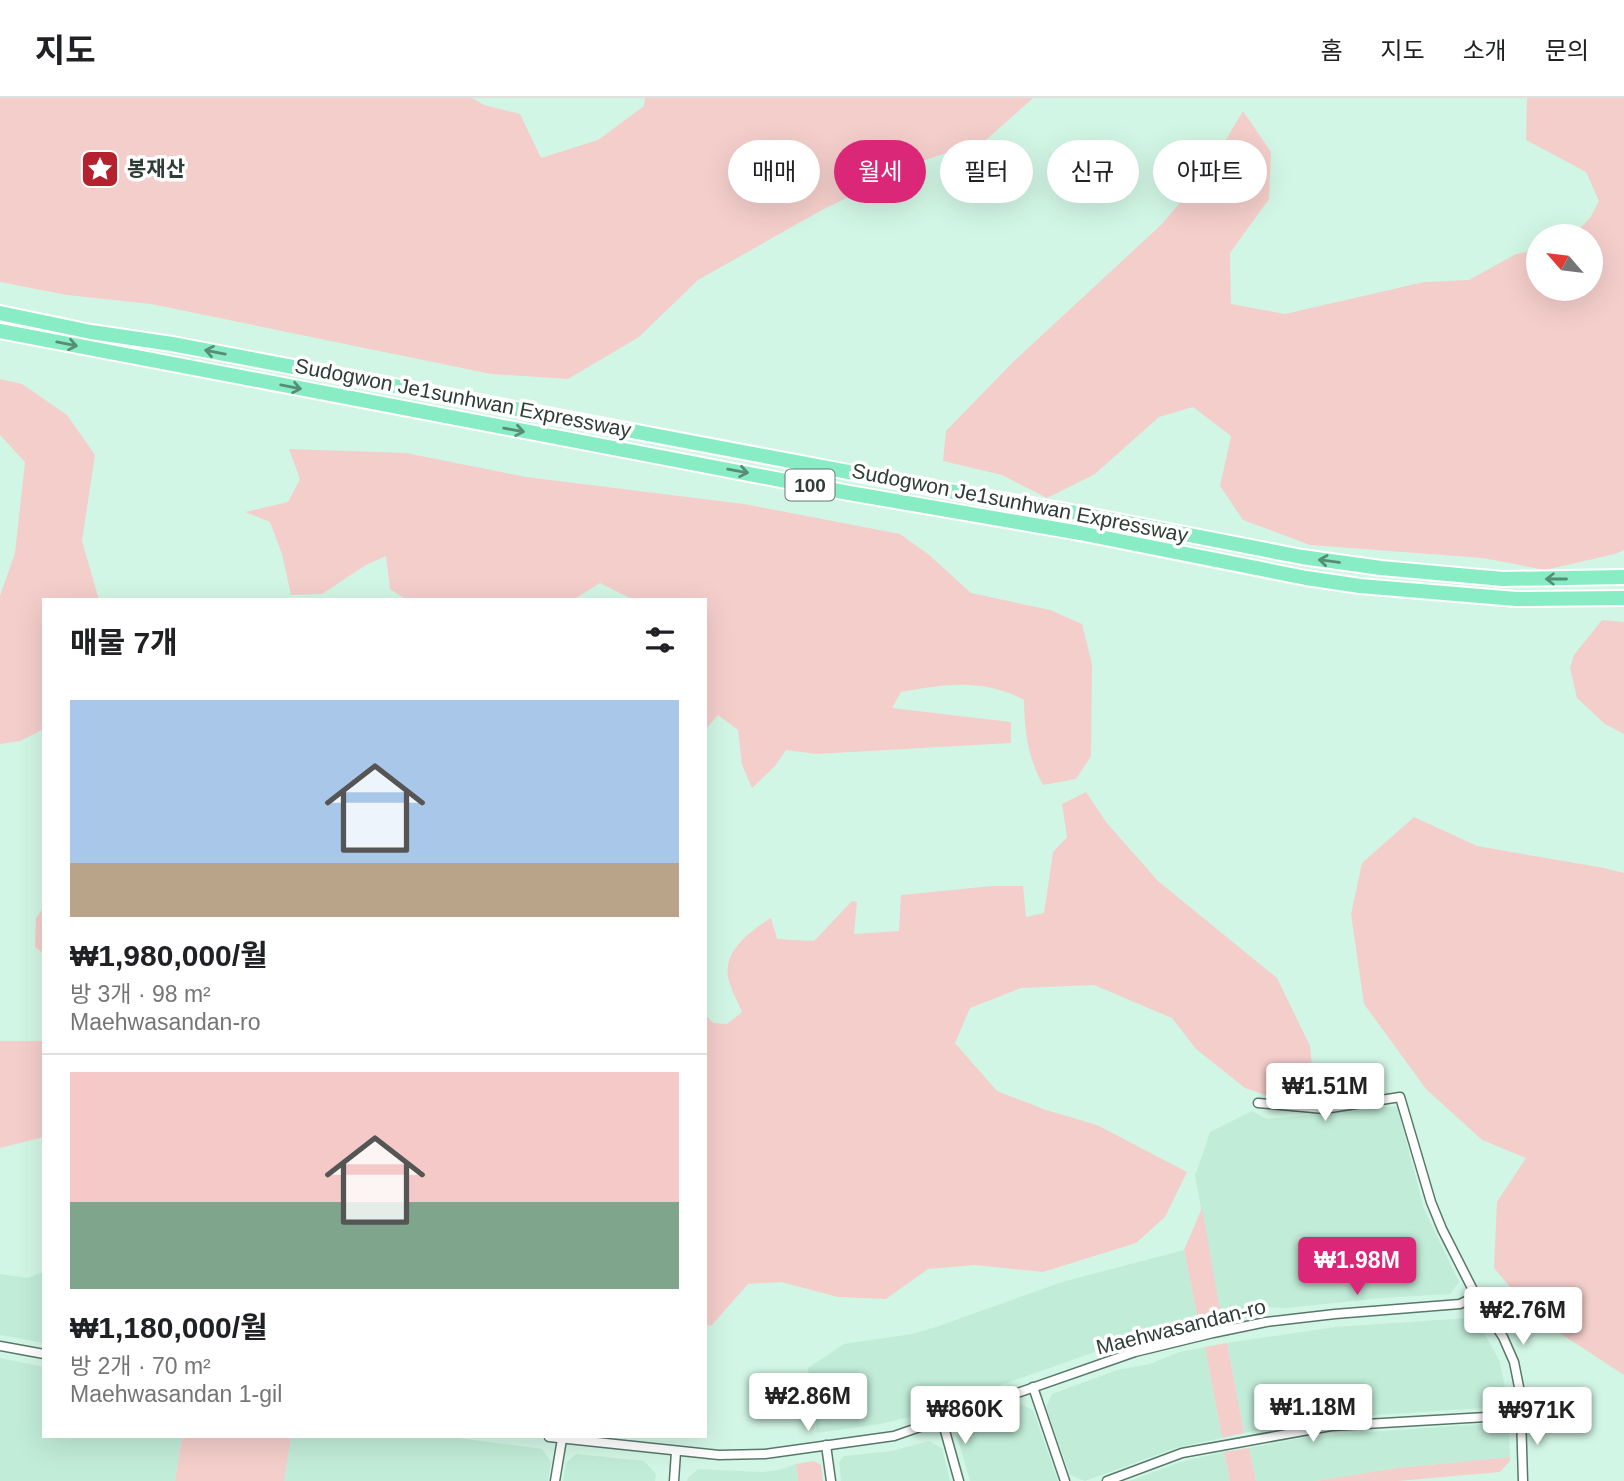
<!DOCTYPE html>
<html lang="ko">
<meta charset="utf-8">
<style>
:root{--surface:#fff;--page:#f6f6f6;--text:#202124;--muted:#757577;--line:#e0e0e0;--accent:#db2777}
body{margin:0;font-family:Arial,"Noto Sans KR",sans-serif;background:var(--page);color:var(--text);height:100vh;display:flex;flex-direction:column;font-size:26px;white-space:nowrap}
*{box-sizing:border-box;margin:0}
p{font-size:23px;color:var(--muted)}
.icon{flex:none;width:38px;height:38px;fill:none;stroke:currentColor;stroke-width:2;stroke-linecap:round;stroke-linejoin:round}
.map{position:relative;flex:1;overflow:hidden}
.side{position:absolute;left:42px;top:500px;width:665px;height:840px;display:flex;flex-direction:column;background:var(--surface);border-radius:0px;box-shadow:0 7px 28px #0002}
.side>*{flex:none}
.banner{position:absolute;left:728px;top:42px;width:665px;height:63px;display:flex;gap:14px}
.needle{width:46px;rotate:298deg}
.controls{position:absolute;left:1526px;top:126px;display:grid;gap:14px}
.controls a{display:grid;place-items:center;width:77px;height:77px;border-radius:50%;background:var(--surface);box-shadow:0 7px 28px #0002;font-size:35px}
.price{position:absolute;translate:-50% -60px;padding:0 16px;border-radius:7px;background:#fff;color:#222;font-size:23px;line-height:46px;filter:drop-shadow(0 2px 4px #0008)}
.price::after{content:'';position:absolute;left:50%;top:42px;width:21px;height:16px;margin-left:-10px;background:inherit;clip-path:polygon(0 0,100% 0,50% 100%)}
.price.on{background:var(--accent);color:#fff}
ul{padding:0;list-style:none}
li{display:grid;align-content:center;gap:14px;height:371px;padding:0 28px}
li+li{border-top:2px solid var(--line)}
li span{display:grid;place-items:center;height:217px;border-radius:0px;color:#555}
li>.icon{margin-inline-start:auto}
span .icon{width:126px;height:126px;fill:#fffc;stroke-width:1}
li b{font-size:30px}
h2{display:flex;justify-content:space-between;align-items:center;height:84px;padding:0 28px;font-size:30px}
.pill{padding:0 24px;border-radius:32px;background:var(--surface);box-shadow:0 7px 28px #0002;font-size:24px;line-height:63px}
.pill.on{background:var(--accent);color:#fff}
header{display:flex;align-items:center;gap:42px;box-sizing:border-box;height:98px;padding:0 35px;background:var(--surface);border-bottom:2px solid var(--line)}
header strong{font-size:33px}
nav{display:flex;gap:38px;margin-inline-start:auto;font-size:24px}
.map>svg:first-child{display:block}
</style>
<header>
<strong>지도</strong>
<nav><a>홈</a><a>지도</a><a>소개</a><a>문의</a></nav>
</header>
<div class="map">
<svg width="1624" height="1383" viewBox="0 0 1624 1383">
<rect width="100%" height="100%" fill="#d2f6e5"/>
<!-- built -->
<g fill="#c1ecd8">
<path d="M1397,1008L1424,1111L1459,1184L1450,1196L1381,1200L1286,1210L1270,1209L1222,1222L1195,1078L1210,1034L1252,1013L1267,1021Z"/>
<path d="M1184,1152L1199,1226L1140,1238L910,1319L880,1326L817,1335L808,1270L844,1246L912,1236L933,1230L1062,1184Z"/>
<path d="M44,1174V1245L0,1237V1176L27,1180Z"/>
<path d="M1467,1220L1480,1227L1500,1264L1507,1300L1500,1309L1345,1319L1244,1335L1227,1245L1335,1229Z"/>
<path d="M1205,1249L1222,1340L1176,1350L1085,1383L1070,1377L1046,1309L1052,1296L1117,1272L1150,1266L1179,1254Z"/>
<path d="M0,1260L44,1269V1339H182L175,1383H0Z"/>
<path d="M1020,1306L1033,1312L1058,1383H970L957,1338L963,1324Z"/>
<path d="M1498,1325L1509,1335L1510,1359L1397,1370L1315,1383H1256L1249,1350L1314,1338Z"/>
<path d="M291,1339H449L542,1351L551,1364L548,1383H284Z"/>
<path d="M929,1343L942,1350L950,1383H841L839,1364L844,1358L892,1353Z"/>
<path d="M1224,1354L1230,1383H1129L1184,1363Z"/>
<path d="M576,1356L644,1363L656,1376L655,1383H563L566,1365Z"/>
<path d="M796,1366L798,1383H687L688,1380L698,1371L761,1374L779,1372Z"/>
</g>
<!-- green -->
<g fill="#f4cecb">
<path d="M0,0H472L484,7L520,16L541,60L598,42L644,8L645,0H1033L986,42L919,64L822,112L698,182L639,239L568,281L491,276L151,206L67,197L0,184Z"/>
<path d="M1527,0H1624V452L1615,456L1545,472L1483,460L1310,447L1243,422L1220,388L1231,338L1193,309L1159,319L1095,376L1047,400L1002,377L943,363L946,333L1014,263L1162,126L1209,70L1243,13L1271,54L1269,101L1230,155L1231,206L1285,216L1424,184L1469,182L1516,156L1538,152V191H1591V138H1572L1590,120L1599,103L1586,74L1526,42Z"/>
<path d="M0,281L22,286L67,317L95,357L82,443L99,502H44V631L20,643L0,646V498L15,455L25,364L0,337Z"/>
<path d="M289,351L406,355L526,379L744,406L900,436L928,456L971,495L1050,512L1082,526L1092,566L1091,658L1076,681L1043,687C1027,657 1025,636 1024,602C983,580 945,586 901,594L892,610L1011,624V645L816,656L786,652L775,668L752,690L742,667L738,632L718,617L705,632V502H634L600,485L573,502H407L390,491L386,458L366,467L322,496L291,497L282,456L270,424L245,414L288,404L300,381Z"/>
<path d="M1602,522L1624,524V636L1605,626L1577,600L1570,570L1574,557Z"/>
<path d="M1086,694L1106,724L1158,783L1277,880L1310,948L1314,991L1280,1002L1245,990L1196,951L1172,920L1094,887L1021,890L970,910L955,945L997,993L1046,1012L1097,1027L1187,1074L1165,1119L1136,1145L1043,1174L975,1167L928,1171L886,1201L838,1199L781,1184L748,1186L711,1228L705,1226V916L713,925L727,926L742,914C738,904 732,894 729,883C721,854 749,834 771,820L777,841L814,843L852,803L857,804L854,836L899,833L901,797L992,788H1023L1026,819L1044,815L1053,754L1067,739L1062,706Z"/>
<path d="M1414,719L1477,748L1604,770L1624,775V1277L1535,1219L1494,1170L1497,1104L1526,1060L1482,1042L1426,991L1364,906L1351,816L1362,765Z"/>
<path d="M44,809V856L35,849L36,820Z"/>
<path d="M0,943H44V1039L0,1050Z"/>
<path d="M1202,1110L1222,1222L1199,1226L1184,1152Z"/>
<path d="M1227,1245L1244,1335L1222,1340L1205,1249Z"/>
<path d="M182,1339H291L284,1383H175Z"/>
<path d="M1249,1350L1256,1383H1230L1224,1354Z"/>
<path d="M1510,1359V1363L1500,1374L1398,1383H1315L1397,1370Z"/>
<path d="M814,1363L821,1367L823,1383H798L796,1366Z"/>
</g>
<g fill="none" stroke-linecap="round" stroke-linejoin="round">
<!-- street casing -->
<g stroke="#58786a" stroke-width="11">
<g id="street">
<path d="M1258,1005L1324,1011L1400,999L1431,1104L1442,1131L1476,1198L1503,1239L1514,1264L1519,1289L1521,1317L1523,1383"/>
<path d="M0,1248L44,1256"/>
<path d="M1033,1289L1065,1383"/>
<path d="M942,1322L959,1383"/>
<path d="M549,1339L719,1357L765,1356L894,1338L1135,1254L1213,1235L1266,1224L1335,1216L1460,1206L1476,1198"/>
<path d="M826,1347L831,1383"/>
<path d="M555,1383L562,1341"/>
<path d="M674,1383L676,1354"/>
<path d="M1107,1383L1182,1355L1331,1328L1521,1317"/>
</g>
</g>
<!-- highway casing -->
<g stroke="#fff" stroke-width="18">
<g id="highway">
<path d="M0,215L91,234L172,246L949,393L1066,413L1302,459L1381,470L1503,481L1624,479"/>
<path d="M0,233L849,395L1080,435L1306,480L1360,488L1516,501L1624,500"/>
</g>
</g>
<!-- street -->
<use href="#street" stroke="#fff" stroke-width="8"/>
<!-- highway -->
<use href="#highway" stroke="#88edc4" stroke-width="14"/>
</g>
<!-- one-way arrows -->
<defs><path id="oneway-shaft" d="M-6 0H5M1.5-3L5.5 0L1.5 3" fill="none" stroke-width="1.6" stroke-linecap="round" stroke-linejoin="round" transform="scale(1.75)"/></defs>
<g stroke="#578c76">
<use href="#oneway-shaft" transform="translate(67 246) rotate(11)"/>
<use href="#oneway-shaft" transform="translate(215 254) rotate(-169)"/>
<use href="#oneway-shaft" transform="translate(291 289) rotate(11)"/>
<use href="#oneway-shaft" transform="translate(514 332) rotate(10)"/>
<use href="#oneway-shaft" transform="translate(738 373) rotate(10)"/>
<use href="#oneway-shaft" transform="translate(1329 463) rotate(-172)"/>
<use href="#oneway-shaft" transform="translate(1556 481) rotate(180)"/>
</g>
<!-- icons -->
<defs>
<g id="sight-square" transform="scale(2.0125)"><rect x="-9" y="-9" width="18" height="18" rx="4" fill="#b4222f" stroke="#fff"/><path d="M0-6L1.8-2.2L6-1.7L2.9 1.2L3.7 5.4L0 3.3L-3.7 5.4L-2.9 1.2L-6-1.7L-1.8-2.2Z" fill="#fff"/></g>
</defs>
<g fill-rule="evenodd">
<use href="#sight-square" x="100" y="71"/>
</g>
<g text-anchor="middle" stroke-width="7" stroke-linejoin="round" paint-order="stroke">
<!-- shield labels -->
<rect fill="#fff" stroke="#6d7772" stroke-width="2" x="785.5" y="371.5" width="49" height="31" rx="5"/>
<g font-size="19" font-weight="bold" fill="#2f3d36">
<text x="810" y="394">100</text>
</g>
<!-- poi labels -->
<g font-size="21" font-weight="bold" fill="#2f3d36" stroke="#fff" text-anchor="start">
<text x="127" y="78">봉재산</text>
</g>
<!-- street labels -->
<g font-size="21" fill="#2f3d36" stroke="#fff">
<text transform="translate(463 300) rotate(11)" y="7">Sudogwon Je1sunhwan Expressway</text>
<text transform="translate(1020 405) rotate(11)" y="7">Sudogwon Je1sunhwan Expressway</text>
<text transform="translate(1181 1229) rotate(-14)" y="7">Maehwasandan-ro</text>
</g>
</g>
</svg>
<div class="controls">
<a><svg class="needle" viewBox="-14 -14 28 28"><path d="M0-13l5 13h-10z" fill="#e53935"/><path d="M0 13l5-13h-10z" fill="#757577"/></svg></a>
</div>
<b class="price" style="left:1325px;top:1025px">₩1.51M</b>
<b class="price on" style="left:1357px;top:1199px">₩1.98M</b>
<b class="price" style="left:1523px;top:1249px">₩2.76M</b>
<b class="price" style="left:808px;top:1335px">₩2.86M</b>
<b class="price" style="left:1313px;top:1346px">₩1.18M</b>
<b class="price" style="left:965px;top:1348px">₩860K</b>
<b class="price" style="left:1537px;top:1349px">₩971K</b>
<div class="banner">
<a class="pill">매매</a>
<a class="pill on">월세</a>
<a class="pill">필터</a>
<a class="pill">신규</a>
<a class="pill">아파트</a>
</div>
<section class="side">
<h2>매물 7개<svg class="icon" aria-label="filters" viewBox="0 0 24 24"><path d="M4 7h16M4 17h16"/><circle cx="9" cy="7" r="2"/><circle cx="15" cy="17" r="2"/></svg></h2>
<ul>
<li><span style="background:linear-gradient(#a9c7e8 75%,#b9a48a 0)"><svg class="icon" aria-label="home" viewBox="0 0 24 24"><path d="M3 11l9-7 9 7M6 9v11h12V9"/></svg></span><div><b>₩1,980,000/월</b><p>방 3개 · 98 m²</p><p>Maehwasandan-ro</p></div></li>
<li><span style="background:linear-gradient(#f6c9c9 60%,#7fa58c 0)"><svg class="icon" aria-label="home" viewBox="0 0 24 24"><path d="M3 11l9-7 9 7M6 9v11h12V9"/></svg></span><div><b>₩1,180,000/월</b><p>방 2개 · 70 m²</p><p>Maehwasandan 1-gil</p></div></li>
</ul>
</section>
</div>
